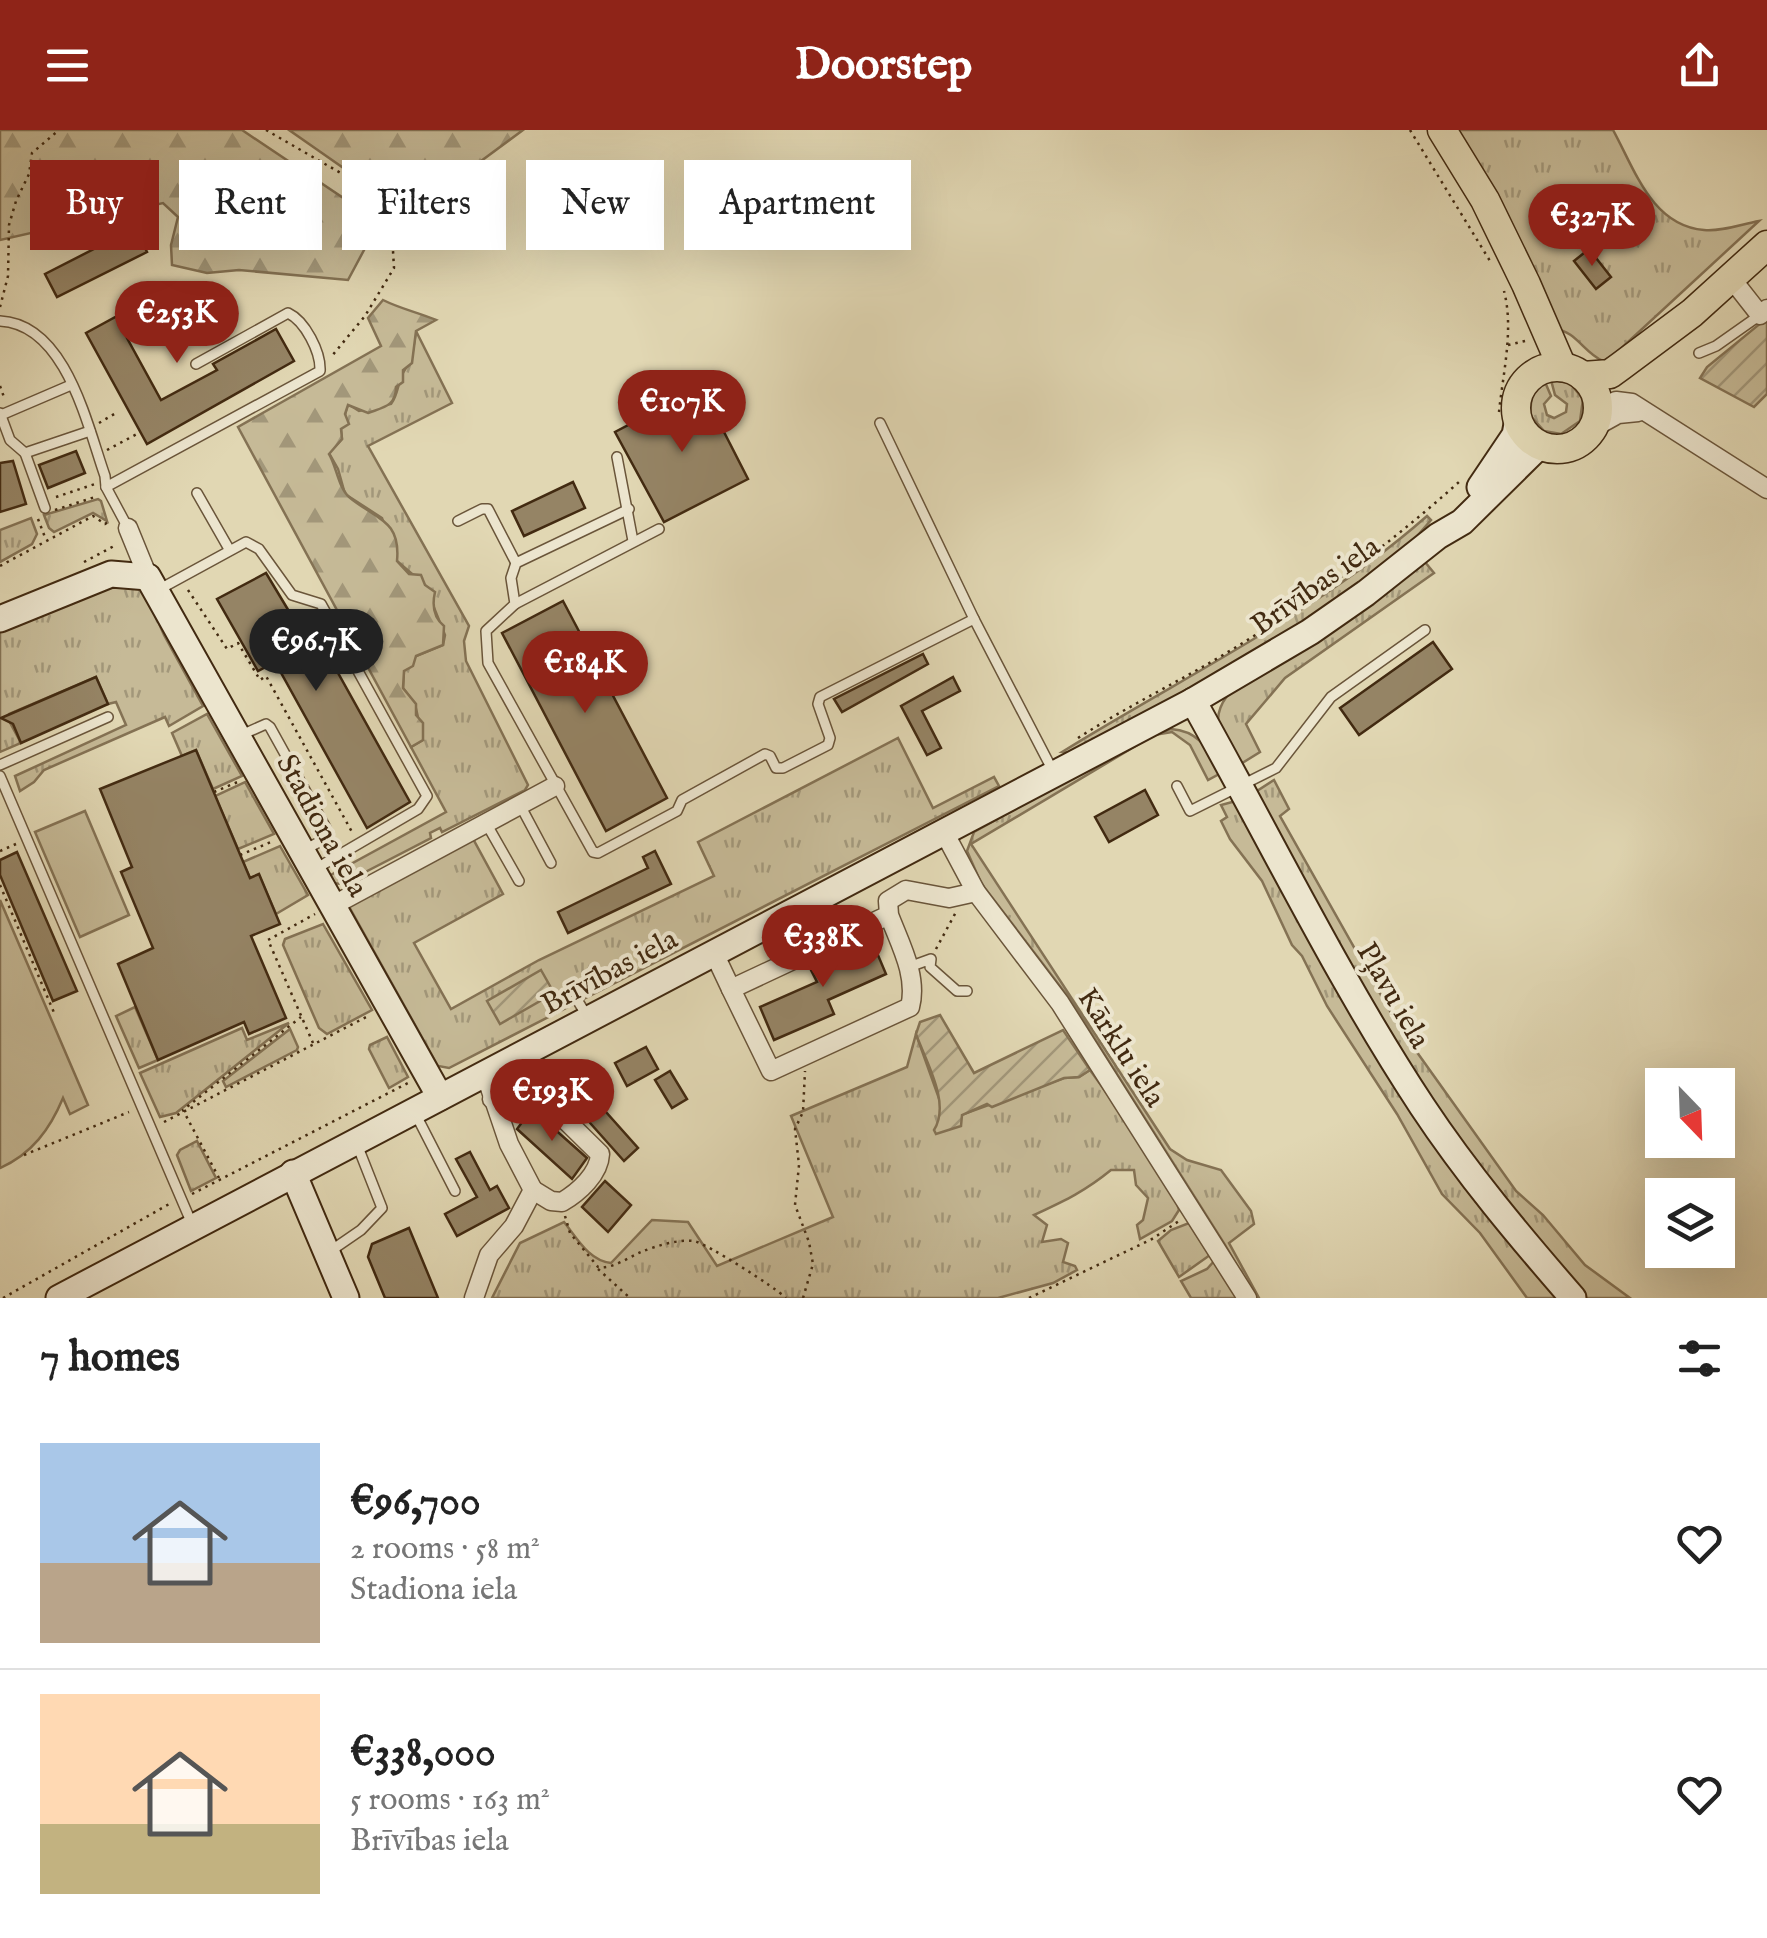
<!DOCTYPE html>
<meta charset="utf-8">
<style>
:root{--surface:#fff;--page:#f6f6f6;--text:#222;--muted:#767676;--line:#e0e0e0;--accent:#8f2418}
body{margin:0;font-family:"IM FELL English",serif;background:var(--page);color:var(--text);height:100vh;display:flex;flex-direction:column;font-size:38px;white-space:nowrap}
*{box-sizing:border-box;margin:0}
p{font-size:32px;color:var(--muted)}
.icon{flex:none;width:55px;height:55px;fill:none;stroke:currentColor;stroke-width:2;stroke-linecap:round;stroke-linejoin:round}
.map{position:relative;height:1168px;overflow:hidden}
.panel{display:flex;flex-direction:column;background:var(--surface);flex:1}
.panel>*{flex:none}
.hud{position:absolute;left:30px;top:30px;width:1000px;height:90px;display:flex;gap:20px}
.needle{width:65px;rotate:157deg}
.controls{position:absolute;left:1645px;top:938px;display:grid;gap:20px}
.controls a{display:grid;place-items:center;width:90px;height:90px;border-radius:0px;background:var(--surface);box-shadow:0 10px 40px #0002;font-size:50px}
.price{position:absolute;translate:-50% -85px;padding:0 22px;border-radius:35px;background:var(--accent);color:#fff;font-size:32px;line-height:65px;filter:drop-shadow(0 2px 5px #0008)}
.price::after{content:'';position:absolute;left:50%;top:60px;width:30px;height:22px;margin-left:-15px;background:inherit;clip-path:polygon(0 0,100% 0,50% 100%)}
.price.selected{background:#222;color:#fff}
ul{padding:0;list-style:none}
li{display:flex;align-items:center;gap:30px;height:250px;padding:0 40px}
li+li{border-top:2px solid var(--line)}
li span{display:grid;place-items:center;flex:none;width:280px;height:200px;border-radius:0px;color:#555}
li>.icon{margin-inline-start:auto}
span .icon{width:120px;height:120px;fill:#fffc;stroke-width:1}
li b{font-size:42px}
h2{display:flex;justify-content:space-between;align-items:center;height:120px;padding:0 40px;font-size:42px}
.chip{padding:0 35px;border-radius:0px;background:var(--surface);box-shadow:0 10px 40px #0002;font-size:35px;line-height:90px}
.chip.selected{background:var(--accent);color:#fff}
header{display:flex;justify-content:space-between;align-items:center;height:130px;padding:0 40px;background:var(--accent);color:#fff;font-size:45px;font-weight:700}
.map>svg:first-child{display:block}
</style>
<header><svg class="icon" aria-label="menu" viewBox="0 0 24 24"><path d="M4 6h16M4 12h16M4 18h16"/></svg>Doorstep<svg class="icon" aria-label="share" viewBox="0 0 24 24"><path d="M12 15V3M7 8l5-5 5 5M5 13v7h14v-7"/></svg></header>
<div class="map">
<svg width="1767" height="1168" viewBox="0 0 1767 1168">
<defs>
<pattern id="grass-tufts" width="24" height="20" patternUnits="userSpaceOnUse" patternTransform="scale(2.5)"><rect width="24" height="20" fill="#c6ba97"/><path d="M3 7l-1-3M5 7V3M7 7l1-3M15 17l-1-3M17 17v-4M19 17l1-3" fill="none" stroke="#a2977a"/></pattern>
<pattern id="forest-firs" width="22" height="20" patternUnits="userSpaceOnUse" patternTransform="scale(2.5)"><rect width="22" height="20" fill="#c6ba97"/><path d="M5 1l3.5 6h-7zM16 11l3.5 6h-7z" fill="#a2977a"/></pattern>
<pattern id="garden-furrows" width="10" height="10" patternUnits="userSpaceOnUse" patternTransform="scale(2.5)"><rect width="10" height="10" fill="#c6ba97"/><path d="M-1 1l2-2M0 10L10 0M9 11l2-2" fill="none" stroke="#a2977a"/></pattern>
</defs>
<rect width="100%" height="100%" fill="#e1d7b3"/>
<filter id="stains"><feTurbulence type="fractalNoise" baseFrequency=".002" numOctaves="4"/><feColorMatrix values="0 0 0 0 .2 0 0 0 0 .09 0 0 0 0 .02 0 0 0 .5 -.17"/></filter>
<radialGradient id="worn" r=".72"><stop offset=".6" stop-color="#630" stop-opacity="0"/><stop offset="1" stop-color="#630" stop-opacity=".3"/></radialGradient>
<!-- grass -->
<g fill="url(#grass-tufts)" stroke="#847254" stroke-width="2.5">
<path d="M1455,0H1613C1635,40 1652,96 1704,100C1721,102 1742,94 1759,91L1615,224L1603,231C1584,223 1576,201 1555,199Z"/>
<path d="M416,201L452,273L368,316L469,496L464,511L466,531L528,655L525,660L442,702L440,698L430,703L431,708L342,754L333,753L329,746L446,682L411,617L423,610L415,574L403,558L404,541L416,526L443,515L445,505L425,455L397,431L382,388L345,364L338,339L329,323L342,309L341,299L348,274L359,281L391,274C401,261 396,245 411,233Z"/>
<path d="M1551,250L1569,252L1583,269L1580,291L1561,304L1544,301L1530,285L1532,262L1545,252L1551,266L1544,274L1547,285L1554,288L1566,282L1567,274L1555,265Z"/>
<path d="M98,369L101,371L107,391L93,383L54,402L49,398L44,385Z"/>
<path d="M1427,386L1431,390L1406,419L1382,438L1284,506L1168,573L1070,623L1062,622C1186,545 1317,483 1427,386Z"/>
<path d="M31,388L37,404L32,414L0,432V400Z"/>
<path d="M1425,432L1434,443L1285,548L1246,594L1260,622L1239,635C1225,609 1207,593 1227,566Z"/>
<path d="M142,455L164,505L203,576L169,596L165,587L44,640L34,652L20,661L15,646L126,595L116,572L108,574L96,547L9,584L7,587L21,613L0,622V498L99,456Z"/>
<path d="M207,584L242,646L213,659L196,620L182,626L172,603Z"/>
<path d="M1171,599C1200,601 1208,620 1221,643L1208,650L1190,615L1172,602L1154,605L971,714L1170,1019L1187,1030L1221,1040L1251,1081L1254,1094L1229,1113L1259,1168H1255L1225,1115L1069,868L981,753L967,721L974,702L1147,606Z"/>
<path d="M898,608L933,678L994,647L999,656L449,938L438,936L347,773L472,707L503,764L414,813L451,879L539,830L714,746L698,712Z"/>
<path d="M1274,650L1289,679L1280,686L1399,897L1516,1061L1543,1085L1585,1135L1630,1168H1584L1421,962L1254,663Z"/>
<path d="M245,652L274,704L238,719L215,666Z"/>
<path d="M1236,671L1563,1168H1527L1480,1103L1442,1064L1397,984L1327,876L1302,826L1292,815L1262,751L1230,709L1221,691L1227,687L1221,675Z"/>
<path d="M280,716L308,765L276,784L259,745L250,748L243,732Z"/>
<path d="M323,794L372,880L327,904L319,898L283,815L285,809Z"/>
<path d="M135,877L158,930L139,938L116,886Z"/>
<path d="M289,893L176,983L160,987L140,943L242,898L247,910Z"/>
<path d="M290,899L298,917L297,920L226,957L223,951Z"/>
<path d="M916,904L941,974V989L961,985L1064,948L1079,947L1090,940L1135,1002L1177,1073L1179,1080L1172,1091L1140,1109L1137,1095L1143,1090L1148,1068L1136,1055L1134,1040H1111C1084,1062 1064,1071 1034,1085L1047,1095L1042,1112L1061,1109L1068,1113L1063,1132L1075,1136L1077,1140L1053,1153L998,1168H492L520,1113L564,1092C577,1108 589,1131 611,1133L652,1090L688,1092L717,1136L833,1087L791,986L907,937Z"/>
<path d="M387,907L408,947L389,958L369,919L370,915Z"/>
<path d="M197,1011L216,1048L191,1061L177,1025L180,1020Z"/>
<path d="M1189,1093L1210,1125L1179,1147L1158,1111L1171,1100Z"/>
<path d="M1215,1130L1238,1168H1191L1181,1151L1207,1139Z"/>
</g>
<!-- forest -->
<g fill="url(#forest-firs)" stroke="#847254" stroke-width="2.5">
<path d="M0,0H242L379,92L348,150L239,140L207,143L172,135L171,115L178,87L163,73L0,110Z"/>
<path d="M289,0H523L454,51L396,85L372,58Z"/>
<path d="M383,170C401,179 417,182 436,190L416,201L412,233L403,240V252L396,257C396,276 384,277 368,283L348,275L345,284L349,294L341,299L342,309L329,324C336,335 339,359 349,367C375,389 401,389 397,431L409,444L421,445L425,455L435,462C432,475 433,487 444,496L443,515L416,526L413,536L404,541L403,558L416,574V585L423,593V610L411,617L238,297L381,216L368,188Z"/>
</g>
<!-- garden -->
<g fill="url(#garden-furrows)" stroke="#847254" stroke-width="2.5">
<path d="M1767,188V264L1754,277L1700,248L1707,237Z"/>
<path d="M541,840L554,863L500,894L487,871Z"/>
<path d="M940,885L974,943L1063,900L1090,940L1079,947L1064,948L992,977L987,974L962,985L961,996L936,1004L934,1000C951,973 926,932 916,904L920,892Z"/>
</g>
<!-- pitch -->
<g fill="#c6ba97" stroke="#847254" stroke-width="2.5">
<path d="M85,681L129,785L80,807L35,702Z"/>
<path d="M0,770L88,975L70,984L63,968C50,999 32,1024 0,1038Z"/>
</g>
<!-- building -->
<g fill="#958465" stroke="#422a11" stroke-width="2.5">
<path d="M135,98L147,122L57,167L45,144Z"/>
<path d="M1589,119L1611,147L1596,159L1574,131Z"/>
<path d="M176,154L196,191L169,205L161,190L127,208L161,270L217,240L213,234L276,199L294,231L147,314L86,203Z"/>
<path d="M701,257L748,349L664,392L615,302Z"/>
<path d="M76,321L85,343L48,358L39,335Z"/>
<path d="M13,331L26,374L0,382V333Z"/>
<path d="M573,352L585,378L524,406L512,381Z"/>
<path d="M266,443L293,488L304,482L410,672L367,698L275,532L258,541L217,469Z"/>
<path d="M563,471L667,668L606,701L502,503Z"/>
<path d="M1433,512L1452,539L1359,605L1340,578Z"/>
<path d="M923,524L928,534L842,582L834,569Z"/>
<path d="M96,547L108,574L21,613L13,594L1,588Z"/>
<path d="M953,547L960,561L922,581L941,618L927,625L901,576Z"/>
<path d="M196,620L250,748L259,744L280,794L251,806L286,888L249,904L244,892L158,930L118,834L153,818L121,742L132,737L100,659Z"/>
<path d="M1145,660L1158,685L1109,712L1095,687Z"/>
<path d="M655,721L671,754L568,803L558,782L648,738L643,727Z"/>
<path d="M17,722L77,861L53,871L0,745V730Z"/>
<path d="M872,811L886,844L828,870L834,884L774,910L760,877L817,852L810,838Z"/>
<path d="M646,917L658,939L627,956L615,933Z"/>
<path d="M670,941L687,969L672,978L655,950Z"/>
<path d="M573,945L638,1018L624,1031L558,957Z"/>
<path d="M532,979L587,1028L572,1049L517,999Z"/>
<path d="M470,1022L490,1060L497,1056L509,1078L457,1106L445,1084L477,1067L456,1029Z"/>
<path d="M605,1051L631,1075L608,1102L582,1077Z"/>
<path d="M409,1098L438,1168H385L368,1127L372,1114Z"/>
</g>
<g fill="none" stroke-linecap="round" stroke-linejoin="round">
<!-- lane casing -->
<g stroke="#6a553a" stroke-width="12">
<g id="lane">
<path d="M0,191C66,194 87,295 105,346L106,357L128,398"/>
<path d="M1699,223L1716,216L1760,185"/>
<path d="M0,283L10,310L25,323L90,301"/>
<path d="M1,285L71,255"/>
<path d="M880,293L974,489"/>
<path d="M25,323L45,378"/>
<path d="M617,327L633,411"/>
<path d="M106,357L320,241C321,222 305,191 288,183L196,234"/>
<path d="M197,363L229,419"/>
<path d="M629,379L516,433L511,448L515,474L486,501L488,533L593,722L598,723L677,681L682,670L765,624L770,626L776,638H783L828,615L830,608L818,574L820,567L974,489L1053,641"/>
<path d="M458,391L482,379H488L516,433"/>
<path d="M158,460L246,412L259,419L292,465L321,474L427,666L418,679L317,738"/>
<path d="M515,474L659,399"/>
<path d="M239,606L266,594L270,597L326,698V705L321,711L304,720"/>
<path d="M0,635L108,587"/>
<path d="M0,646L192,1094"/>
<path d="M1177,656L1190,681L1276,638L1331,567L1425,500"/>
<path d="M520,675L551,733"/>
<path d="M486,693L519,751"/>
<path d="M909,837L931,829L930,837L957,861H967"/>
<path d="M576,868L587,886"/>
<path d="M415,983L455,1061"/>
<path d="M329,1122L361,1100L382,1078L356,1012"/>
</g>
</g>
<!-- street casing -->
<g stroke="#6a553a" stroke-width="21">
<g id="street">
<path d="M1731,148L1760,185L1767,179"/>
<path d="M1597,280L1616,271L1632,273L1767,359"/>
<path d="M1591,299L1618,284L1638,282"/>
<path d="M128,398L148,447"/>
<path d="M944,702L976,762L1060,873L1247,1168"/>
<path d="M332,776L555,656"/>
<path d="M889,785L731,859L771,941L910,877C918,846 900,814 889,785L888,771L906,760L949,768L976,762"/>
<path d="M714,823L731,859"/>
<path d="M492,969L541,966L600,1024C599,1044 579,1062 562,1072L551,1071L533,1060"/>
<path d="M474,1168L489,1125L514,1096L533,1060L509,1014L485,943"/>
</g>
</g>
<!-- secondary casing -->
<g stroke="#422a11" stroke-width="29">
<g id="secondary">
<path d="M1480,357L1515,305L1518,289"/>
<path d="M0,489L111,444L148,447L440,967"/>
<path d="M1193,571C1269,706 1337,847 1422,976C1467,1044 1520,1107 1573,1168"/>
<path d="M293,1043L346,1168"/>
<path d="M59,1168L1193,571L1310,502L1366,463L1438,406L1462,392L1540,315"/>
</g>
</g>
<!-- primary casing -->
<g stroke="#422a11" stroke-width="31">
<g id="primary">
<path d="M1442,0L1485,70L1526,154L1562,237"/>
<circle cx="1557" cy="278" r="41"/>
<path d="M1583,246L1610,244L1621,236L1692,183L1767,115"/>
</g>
</g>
<!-- path -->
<g stroke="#422a11" stroke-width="2.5" stroke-dasharray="2.5 5" stroke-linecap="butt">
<path d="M266,0L351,49L391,87L394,138L365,186L331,227"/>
<path d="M1410,0L1490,131"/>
<path d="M0,177L8,146L9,95L16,71L29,44L32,23L59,0"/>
<path d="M1508,215L1529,210"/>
<path d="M0,256L5,270"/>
<path d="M1499,282C1503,243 1514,199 1504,161"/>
<path d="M99,293L116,283"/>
<path d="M107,320L137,304"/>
<path d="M56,367L95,354"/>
<path d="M55,380L95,367"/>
<path d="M38,389L46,410"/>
<path d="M84,432L116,415"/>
<path d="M0,436L93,386L105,394L108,392"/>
<path d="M188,460L227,519L238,513L260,550L266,546L352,702"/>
<path d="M1078,608C1123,579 1172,555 1218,528C1305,476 1385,419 1460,351"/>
<path d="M214,662L240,651"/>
<path d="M0,721L16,714"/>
<path d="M240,725L271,712"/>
<path d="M0,755L55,885"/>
<path d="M936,819L956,782"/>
<path d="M313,913L268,810L315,784"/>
<path d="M164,992L370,885"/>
<path d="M24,1025L129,982"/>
<path d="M219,1048L183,980L301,887"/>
<path d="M192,1064L408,953"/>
<path d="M565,1086L570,1103L598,1137C613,1139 627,1128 641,1122C656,1116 678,1109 694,1111C706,1113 776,1158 786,1168"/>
<path d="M598,1139L630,1168"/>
<path d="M3,1168L171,1073"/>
<path d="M803,1168L813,1134L809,1112L795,1075L799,1035L795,999L803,982L805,941"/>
<path d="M1029,1168L1152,1109L1179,1091"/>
</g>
<!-- lane -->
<use href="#lane" stroke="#ece5ce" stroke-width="9"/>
<!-- street -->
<use href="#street" stroke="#ece5ce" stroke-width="18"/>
<!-- secondary -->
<use href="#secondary" stroke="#ece5ce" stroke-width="25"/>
<!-- primary -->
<use href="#primary" stroke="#e1d7b3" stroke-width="28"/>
</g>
<g text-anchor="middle" stroke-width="8" stroke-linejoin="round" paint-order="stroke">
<!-- street labels -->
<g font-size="30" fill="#422a11" stroke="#ece5ce">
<text transform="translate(1315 455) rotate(-35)" y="10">Brīvības iela</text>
<text transform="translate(323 695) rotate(61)" y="10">Stadiona iela</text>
<text transform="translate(609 841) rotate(-28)" y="10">Brīvības iela</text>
<text transform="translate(1394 865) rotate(60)" y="10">Pļavu iela</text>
<text transform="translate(1122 917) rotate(57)" y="10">Kārklu iela</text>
</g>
</g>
<rect width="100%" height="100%" filter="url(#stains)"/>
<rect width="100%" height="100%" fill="url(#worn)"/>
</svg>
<div class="controls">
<a><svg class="needle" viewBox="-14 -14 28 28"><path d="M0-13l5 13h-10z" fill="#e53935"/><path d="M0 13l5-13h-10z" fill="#767676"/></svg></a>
<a><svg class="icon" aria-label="layers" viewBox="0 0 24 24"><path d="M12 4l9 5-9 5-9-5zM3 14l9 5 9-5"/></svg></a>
</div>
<b class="price" style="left:1592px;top:139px">€327K</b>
<b class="price" style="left:177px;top:236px">€253K</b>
<b class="price" style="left:682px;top:325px">€107K</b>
<b class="price selected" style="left:316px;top:564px">€96.7K</b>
<b class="price" style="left:585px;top:586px">€184K</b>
<b class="price" style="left:823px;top:860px">€338K</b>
<b class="price" style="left:552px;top:1014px">€193K</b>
<div class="hud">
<a class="chip selected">Buy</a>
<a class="chip">Rent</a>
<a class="chip">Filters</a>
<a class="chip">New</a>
<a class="chip">Apartment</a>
</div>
</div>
<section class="panel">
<h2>7 homes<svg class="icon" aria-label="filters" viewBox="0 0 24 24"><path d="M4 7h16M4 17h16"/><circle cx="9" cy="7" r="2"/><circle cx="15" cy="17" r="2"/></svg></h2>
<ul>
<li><span style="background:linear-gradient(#a9c7e8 60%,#b9a48a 0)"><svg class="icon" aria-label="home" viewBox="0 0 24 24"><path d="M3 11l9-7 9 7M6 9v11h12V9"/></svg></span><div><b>€96,700</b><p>2 rooms · 58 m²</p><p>Stadiona iela</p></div><svg class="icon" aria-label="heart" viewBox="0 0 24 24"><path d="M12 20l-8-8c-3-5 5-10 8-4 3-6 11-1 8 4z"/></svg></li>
<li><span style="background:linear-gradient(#ffd9b3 65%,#c2b280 0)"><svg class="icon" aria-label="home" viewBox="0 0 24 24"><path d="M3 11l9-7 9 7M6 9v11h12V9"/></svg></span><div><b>€338,000</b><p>5 rooms · 163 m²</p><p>Brīvības iela</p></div><svg class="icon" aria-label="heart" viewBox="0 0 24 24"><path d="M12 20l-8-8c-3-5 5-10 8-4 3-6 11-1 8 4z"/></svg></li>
</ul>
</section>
